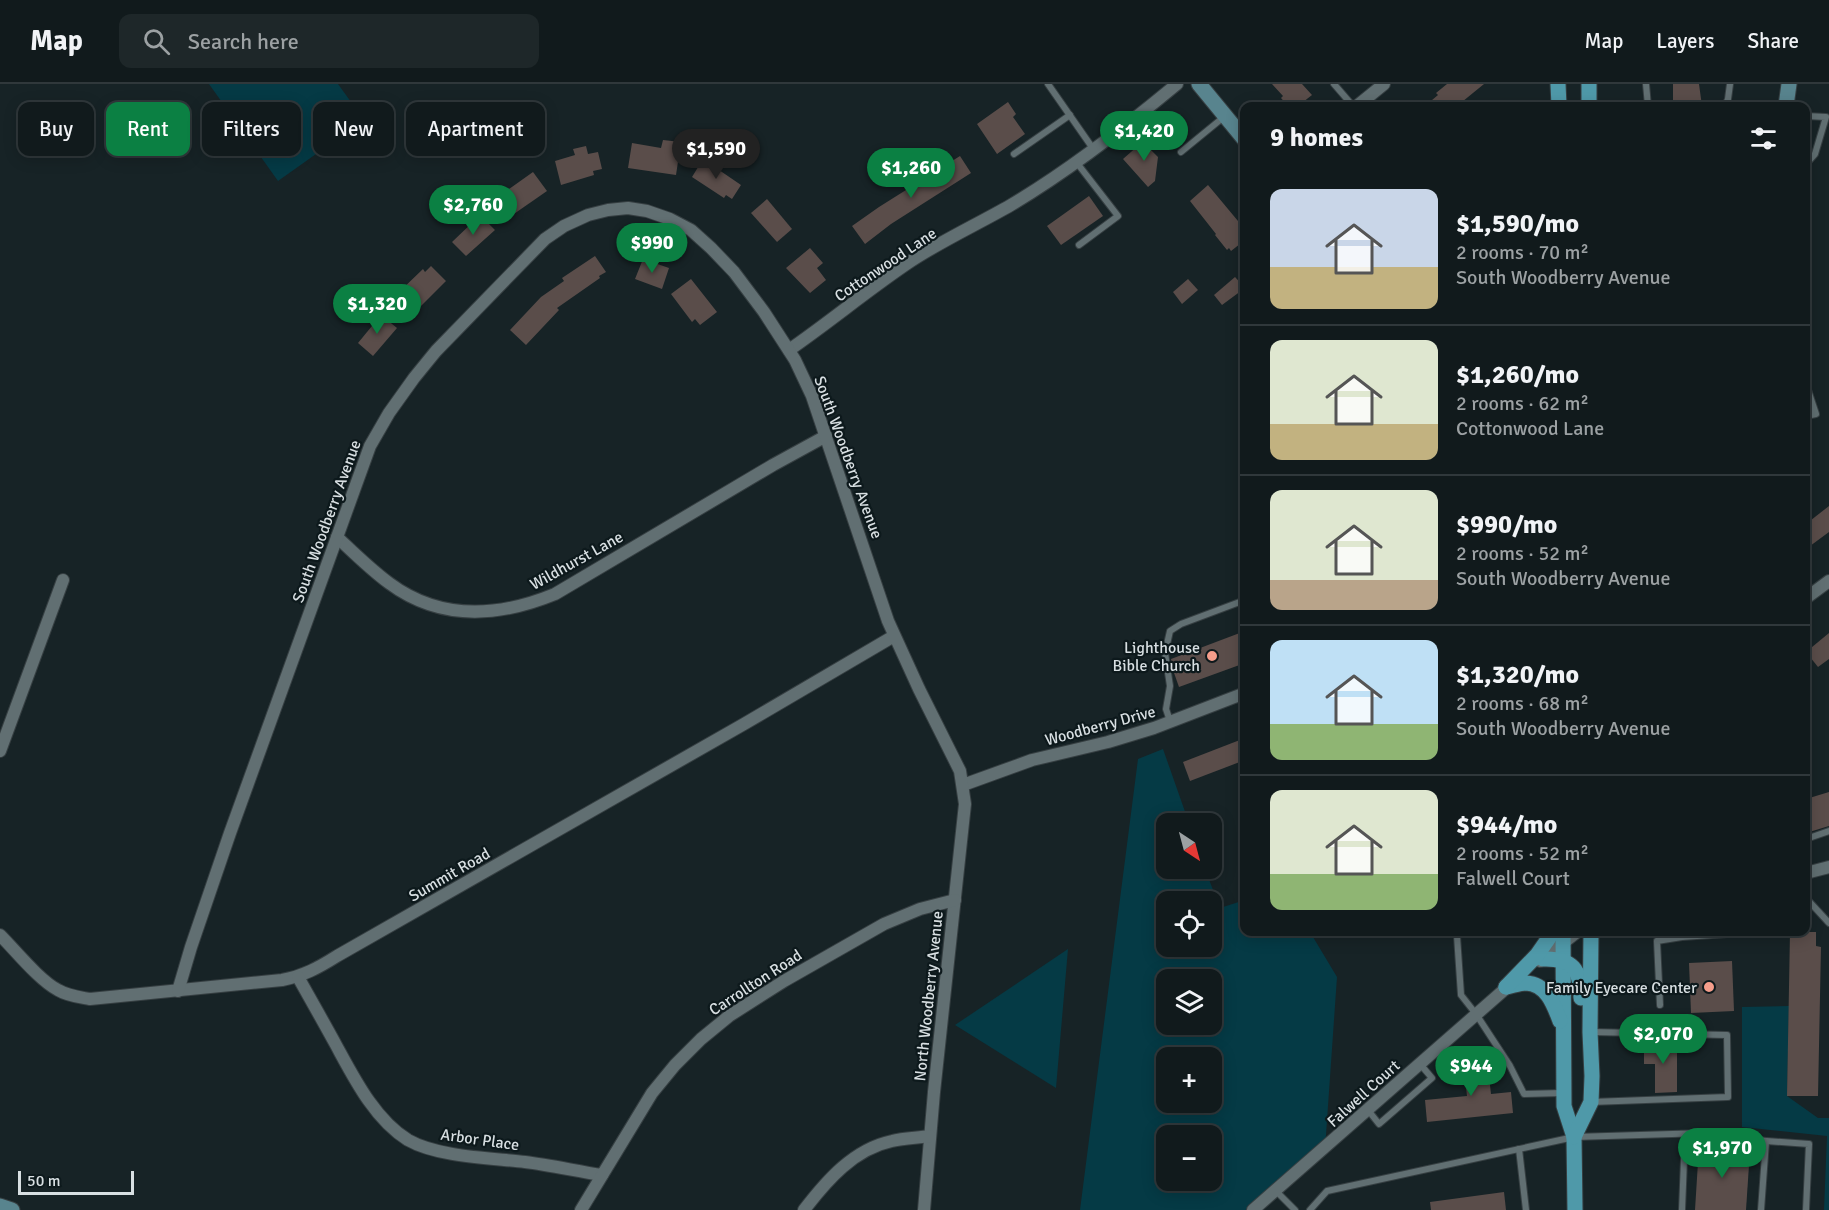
<!DOCTYPE html>
<meta charset="utf-8">
<style>
:root{--surface:#111a1c;--page:#1e2729;--text:#f1f3f6;--muted:#9ca1a3;--line:#30383b;--accent:#0b8043}
body{margin:0;font-family:Signika,sans-serif;background:var(--page);color:var(--text);height:100vh;display:flex;flex-direction:column;font-size:22px;white-space:nowrap}
*{box-sizing:border-box;margin:0}
p{font-size:20px;color:var(--muted)}
.icon{flex:none;width:33px;height:33px;fill:none;stroke:currentColor;stroke-width:2;stroke-linecap:round;stroke-linejoin:round}
.map{position:relative;flex:1;overflow:hidden}
.side{position:absolute;left:1240px;top:18px;width:570px;height:834px;display:flex;flex-direction:column;background:var(--surface);border-radius:12px;box-shadow:0 3px 15px #0003,0 0 0 2px var(--line)}
.side>*{flex:none}
.top-card{position:absolute;left:18px;top:18px;width:570px;height:54px;display:flex;gap:12px}
.needle{width:39px;rotate:144deg}
.controls{position:absolute;left:1156px;top:729px;display:grid;gap:12px}
.controls a{display:grid;place-items:center;width:66px;height:66px;border-radius:12px;background:var(--surface);box-shadow:0 3px 15px #0003,0 0 0 2px var(--line);font-size:30px}
.scale{position:absolute;left:18px;bottom:15px;width:116px;box-sizing:border-box;padding-left:6px;border:3px solid #d8dfe2;border-top:0;font-size:16px;line-height:21px;white-space:nowrap;color:#d8dfe2;-webkit-text-stroke:4px #0d191c;paint-order:stroke}
.price{position:absolute;translate:-50% -51px;padding:0 14px;border-radius:21px;background:var(--accent);color:#fff;font-size:20px;line-height:39px;filter:drop-shadow(0 2px 3px #0008)}
.price::after{content:'';position:absolute;left:50%;top:36px;width:18px;height:14px;margin-left:-9px;background:inherit;clip-path:polygon(0 0,100% 0,50% 100%)}
.price.active{background:#222;color:#fff}
ul{padding:0;list-style:none}
li{display:flex;align-items:center;gap:18px;height:150px;padding:0 30px}
li+li{border-top:2px solid var(--line)}
li span{display:grid;place-items:center;flex:none;width:168px;height:120px;border-radius:12px;color:#555}
li>.icon{margin-inline-start:auto}
span .icon{width:72px;height:72px;fill:#fffc;stroke-width:1}
li b{font-size:26px}
h2{display:flex;justify-content:space-between;align-items:center;height:72px;padding:0 30px;font-size:26px}
.pill{padding:0 21px;border-radius:12px;background:var(--surface);box-shadow:0 3px 15px #0003,0 0 0 2px var(--line);font-size:21px;line-height:54px}
.pill.active{background:var(--accent);color:#fff}
header{display:flex;align-items:center;gap:36px;box-sizing:border-box;height:84px;padding:0 30px;background:var(--surface);border-bottom:2px solid var(--line)}
header strong{font-size:28px}
nav{display:flex;gap:33px;margin-inline-start:auto;font-size:21px}
.search{width:420px;height:54px;background:var(--page);display:flex;align-items:center;gap:15px;box-sizing:border-box;padding:0 21px;border-radius:12px;color:var(--muted);font-size:22px}
.map>svg:first-child{display:block}
</style>
<header>
<strong>Map</strong>
<div class="search"><svg class="icon" aria-label="search" viewBox="0 0 24 24"><circle cx="10" cy="10" r="6"/><path d="M15 15l6 6"/></svg>Search here</div>
<nav><a>Map</a><a>Layers</a><a>Share</a></nav>
</header>
<div class="map">
<svg width="1829" height="1126" viewBox="0 0 1829 1126">
<rect width="100%" height="100%" fill="#172326"/>
<!-- green -->
<g fill="#053a45" fill-rule="evenodd">
<path d="M209,0H338L364,36L278,97Z"/>
<path d="M1163,665L1189,739L1167,740V784L1205,785L1220,824L1245,816V848H1310L1337,893L1325,1065L1253,1126H1080L1138,675ZM1167,818H1212V862H1167ZM1167,896H1212V940H1167ZM1167,974H1212V1018H1167ZM1167,1052H1212V1096H1167Z"/>
<path d="M1068,865L1056,1004L955,941Z"/>
<path d="M1789,922L1787,1012L1818,1034H1829V1126H1824L1827,1052L1742,1043V923Z"/>
</g>
<!-- building -->
<g fill="#5a4d4a">
<path d="M1272,0H1302L1312,11L1298,22H1288L1281,14L1283,12Z"/>
<path d="M1447,0H1484L1457,22H1425L1438,11L1436,9Z"/>
<path d="M1673,0H1699L1702,22H1680L1679,16L1673,17Z"/>
<path d="M1008,18L1016,30L1013,33L1025,50L997,70L977,40Z"/>
<path d="M1148,53L1156,62L1151,66L1158,73L1155,97L1148,103L1123,75Z"/>
<path d="M663,56L681,58L676,91L628,84L632,59L661,64Z"/>
<path d="M586,62L588,70L598,68L602,85L593,87L594,91L561,101L555,77L575,71L573,65Z"/>
<path d="M960,72L971,89L891,140L865,160L852,142L879,123Z"/>
<path d="M703,75L741,101L732,115L726,111L724,114L692,93Z"/>
<path d="M533,88L547,107L511,132L498,113Z"/>
<path d="M1208,101L1238,137L1245,132V156L1231,167L1229,164L1227,166L1215,151L1216,150L1190,117Z"/>
<path d="M1089,112L1103,132L1061,161L1047,142Z"/>
<path d="M767,115L792,145L777,158L751,129Z"/>
<path d="M482,133L495,146L466,172L452,158L474,137L476,139Z"/>
<path d="M810,164L823,179L817,184L826,196L810,209L786,184Z"/>
<path d="M595,172L606,188L599,192L600,194L557,224L559,226L526,261L510,246L541,213L564,197L562,194Z"/>
<path d="M643,175L669,184L662,205L635,195Z"/>
<path d="M431,182L446,197L415,228L397,210L423,185L425,188Z"/>
<path d="M1235,193L1245,204L1222,221L1214,211Z"/>
<path d="M691,195L717,228L700,241L695,235L692,238L671,210Z"/>
<path d="M1188,195L1198,206L1182,220L1173,208Z"/>
<path d="M381,231L397,244L373,272L358,259Z"/>
<path d="M1829,422V448L1806,465V440Z"/>
<path d="M1245,547V579L1179,603L1173,586L1171,575Z"/>
<path d="M1829,549V575L1818,583L1806,568Z"/>
<path d="M1245,654V676L1190,697L1183,678Z"/>
<path d="M1829,708V742L1806,749V715Z"/>
<path d="M1790,848H1816V862L1821,863L1818,1012H1787Z"/>
<path d="M1732,877L1734,927L1691,929L1689,879Z"/>
<path d="M1644,958H1677V1008L1655,1009V980H1644Z"/>
<path d="M1487,974L1491,1010L1511,1008L1513,1029L1427,1038L1425,1016L1467,1012L1463,977Z"/>
<path d="M1699,1062L1750,1066L1746,1126H1695Z"/>
<path d="M1504,1108L1506,1126H1431L1430,1118Z"/>
</g>
<g fill="none" stroke-linecap="round" stroke-linejoin="round">
<!-- lane casing -->
<g stroke="#363f42" stroke-width="8">
<g id="lane">
<path d="M1048,0L1094,66"/>
<path d="M1334,0L1353,22"/>
<path d="M1646,0L1648,22"/>
<path d="M1725,22L1728,15L1730,0"/>
<path d="M1806,32L1826,33L1815,70L1806,80"/>
<path d="M1181,68L1225,32"/>
<path d="M1014,70L1070,31"/>
<path d="M1077,79L1118,132L1079,161"/>
<path d="M1806,300L1816,330L1806,332"/>
<path d="M1170,637L1166,625L1170,602L1165,569L1170,547L1181,540L1245,516"/>
<path d="M1806,755L1829,747"/>
<path d="M1806,814L1829,839"/>
<path d="M1457,852L1461,911L1476,930L1510,982L1524,1010L1562,1009"/>
<path d="M1682,853L1742,849"/>
<path d="M1660,921L1657,857L1682,853V848"/>
<path d="M1591,1018L1728,1013L1727,951L1592,948"/>
<path d="M1368,1026L1379,1040L1432,994L1420,980"/>
<path d="M1766,1057L1809,1060L1806,1126"/>
<path d="M1519,1065L1526,1126"/>
<path d="M1276,1107L1295,1126"/>
<path d="M1310,1126L1327,1107L1574,1053L1705,1049L1766,1057L1761,1126"/>
<path d="M1682,1126L1685,1050"/>
</g>
</g>
<!-- street casing -->
<g stroke="#363f42" stroke-width="14">
<g id="street">
<path d="M1357,22L1384,0"/>
<path d="M789,266C831,237 869,205 911,177C943,156 978,140 1011,121C1070,86 1124,44 1177,0"/>
<path d="M337,453C354,469 370,485 389,499C440,537 499,533 555,510L773,381L826,352"/>
<path d="M1806,514L1829,497"/>
<path d="M0,667L63,496"/>
<path d="M963,701L1032,676L1108,658L1154,644L1245,609"/>
<path d="M1806,789L1829,783"/>
<path d="M0,851C16,867 39,896 58,906C68,912 79,913 90,915L282,896C303,892 318,884 337,872L744,640L894,552"/>
<path d="M1540,877L1577,848"/>
<path d="M298,893C311,916 324,939 336,961C354,994 375,1036 408,1056C438,1073 490,1074 525,1078C550,1081 576,1087 602,1091"/>
<path d="M178,907L191,863L230,749L370,362L389,329L414,294L436,267L545,155L564,142L588,131L608,126L628,124L647,127L670,135L691,146L711,164L734,188L764,228L795,276L812,312L888,537L919,605L960,687L965,720L934,1008L924,1126"/>
<path d="M581,1126L652,1009L675,981L701,955L729,932L784,897L884,840L920,825L955,816"/>
<path d="M804,1126C827,1096 854,1065 892,1057C904,1054 917,1054 930,1052"/>
<path d="M1253,1126L1512,899"/>
</g>
</g>
<!-- secondary casing -->
<g stroke="#363f42" stroke-width="17">
<g id="secondary">
<path d="M1199,0L1245,56"/>
<path d="M1786,22L1789,0"/>
<path d="M0,1122L12,1126"/>
</g>
</g>
<!-- primary casing -->
<g stroke="#363f42" stroke-width="17">
<g id="primary">
<path d="M1558,0L1559,22"/>
<path d="M1589,0V22"/>
<path d="M1563,848L1564,1022L1574,1053L1575,1126"/>
<path d="M1543,875C1573,874 1581,886 1581,914"/>
<path d="M1506,903C1512,902 1520,899 1526,899C1547,900 1554,921 1560,937"/>
<path d="M1506,903L1537,871L1553,848"/>
<path d="M1574,1053L1591,1018L1592,992L1590,948L1591,848"/>
</g>
</g>
<!-- lane -->
<use href="#lane" stroke="#616f72" stroke-width="6"/>
<!-- street -->
<use href="#street" stroke="#616f72" stroke-width="12"/>
<!-- secondary -->
<use href="#secondary" stroke="#58848e" stroke-width="15"/>
<!-- primary -->
<use href="#primary" stroke="#4f99a9" stroke-width="15"/>
</g>
<!-- markers -->
<g fill="#f49d8b" stroke="#0d191c" stroke-width="2">
<circle cx="1212" cy="572" r="6"/>
<circle cx="1709" cy="903" r="6"/>
</g>
<g text-anchor="middle" stroke-width="4.5" stroke-linejoin="round" paint-order="stroke">
<!-- street labels -->
<g font-size="16" fill="#d8dfe2" stroke="#0d191c">
<text transform="translate(885 180) rotate(-34)" y="6">Cottonwood Lane</text>
<text transform="translate(849 373) rotate(70)" y="6">South Woodberry Avenue</text>
<text transform="translate(326 437) rotate(-70)" y="6">South Woodberry Avenue</text>
<text transform="translate(576 476) rotate(-29)" y="6">Wildhurst Lane</text>
<text transform="translate(1100 641) rotate(-15)" y="6">Woodberry Drive</text>
<text transform="translate(449 790) rotate(-30)" y="6">Summit Road</text>
<text transform="translate(755 898) rotate(-33)" y="6">Carrollton Road</text>
<text transform="translate(928 912) rotate(-84)" y="6">North Woodberry Avenue</text>
<text transform="translate(1363 1009) rotate(-42)" y="6">Falwell Court</text>
<text transform="translate(480 1055) rotate(8)" y="6">Arbor Place</text>
</g>
<!-- poi labels -->
<g font-size="16" fill="#d8dfe2" stroke="#0d191c" text-anchor="end">
<text x="1200" y="569">Lighthouse<tspan x="1200" dy="18">Bible Church</tspan></text>
<text x="1697" y="909">Family Eyecare Center</text>
</g>
</g>
</svg>
<div class="controls">
<a><svg class="needle" viewBox="-14 -14 28 28"><path d="M0-13l5 13h-10z" fill="#e53935"/><path d="M0 13l5-13h-10z" fill="#9ca1a3"/></svg></a>
<a><svg class="icon" aria-label="locate" viewBox="0 0 24 24"><circle cx="12" cy="12" r="6"/><path d="M12 2v4M12 18v4M2 12h4M18 12h4"/></svg></a>
<a><svg class="icon" aria-label="layers" viewBox="0 0 24 24"><path d="M12 4l9 5-9 5-9-5zM3 14l9 5 9-5"/></svg></a>
<a>+</a>
<a>−</a>
</div>
<div class="scale">50 m</div>
<b class="price" style="left:1144px;top:78px">$1,420</b>
<b class="price active" style="left:716px;top:96px">$1,590</b>
<b class="price" style="left:911px;top:115px">$1,260</b>
<b class="price" style="left:473px;top:152px">$2,760</b>
<b class="price" style="left:652px;top:190px">$990</b>
<b class="price" style="left:377px;top:251px">$1,320</b>
<b class="price" style="left:1663px;top:981px">$2,070</b>
<b class="price" style="left:1471px;top:1013px">$944</b>
<b class="price" style="left:1722px;top:1095px">$1,970</b>
<div class="top-card">
<a class="pill">Buy</a>
<a class="pill active">Rent</a>
<a class="pill">Filters</a>
<a class="pill">New</a>
<a class="pill">Apartment</a>
</div>
<section class="side">
<h2>9 homes<svg class="icon" aria-label="filters" viewBox="0 0 24 24"><path d="M4 7h16M4 17h16"/><circle cx="9" cy="7" r="2"/><circle cx="15" cy="17" r="2"/></svg></h2>
<ul>
<li><span style="background:linear-gradient(#c9d6e8 65%,#c2b280 0)"><svg class="icon" aria-label="home" viewBox="0 0 24 24"><path d="M3 11l9-7 9 7M6 9v11h12V9"/></svg></span><div><b>$1,590/mo</b><p>2 rooms · 70 m²</p><p>South Woodberry Avenue</p></div></li>
<li><span style="background:linear-gradient(#dfe7d0 70%,#c2b280 0)"><svg class="icon" aria-label="home" viewBox="0 0 24 24"><path d="M3 11l9-7 9 7M6 9v11h12V9"/></svg></span><div><b>$1,260/mo</b><p>2 rooms · 62 m²</p><p>Cottonwood Lane</p></div></li>
<li><span style="background:linear-gradient(#dfe7d0 75%,#b9a48a 0)"><svg class="icon" aria-label="home" viewBox="0 0 24 24"><path d="M3 11l9-7 9 7M6 9v11h12V9"/></svg></span><div><b>$990/mo</b><p>2 rooms · 52 m²</p><p>South Woodberry Avenue</p></div></li>
<li><span style="background:linear-gradient(#bfe0f5 70%,#8fb573 0)"><svg class="icon" aria-label="home" viewBox="0 0 24 24"><path d="M3 11l9-7 9 7M6 9v11h12V9"/></svg></span><div><b>$1,320/mo</b><p>2 rooms · 68 m²</p><p>South Woodberry Avenue</p></div></li>
<li><span style="background:linear-gradient(#dfe7d0 70%,#8fb573 0)"><svg class="icon" aria-label="home" viewBox="0 0 24 24"><path d="M3 11l9-7 9 7M6 9v11h12V9"/></svg></span><div><b>$944/mo</b><p>2 rooms · 52 m²</p><p>Falwell Court</p></div></li>
</ul>
</section>
</div>
